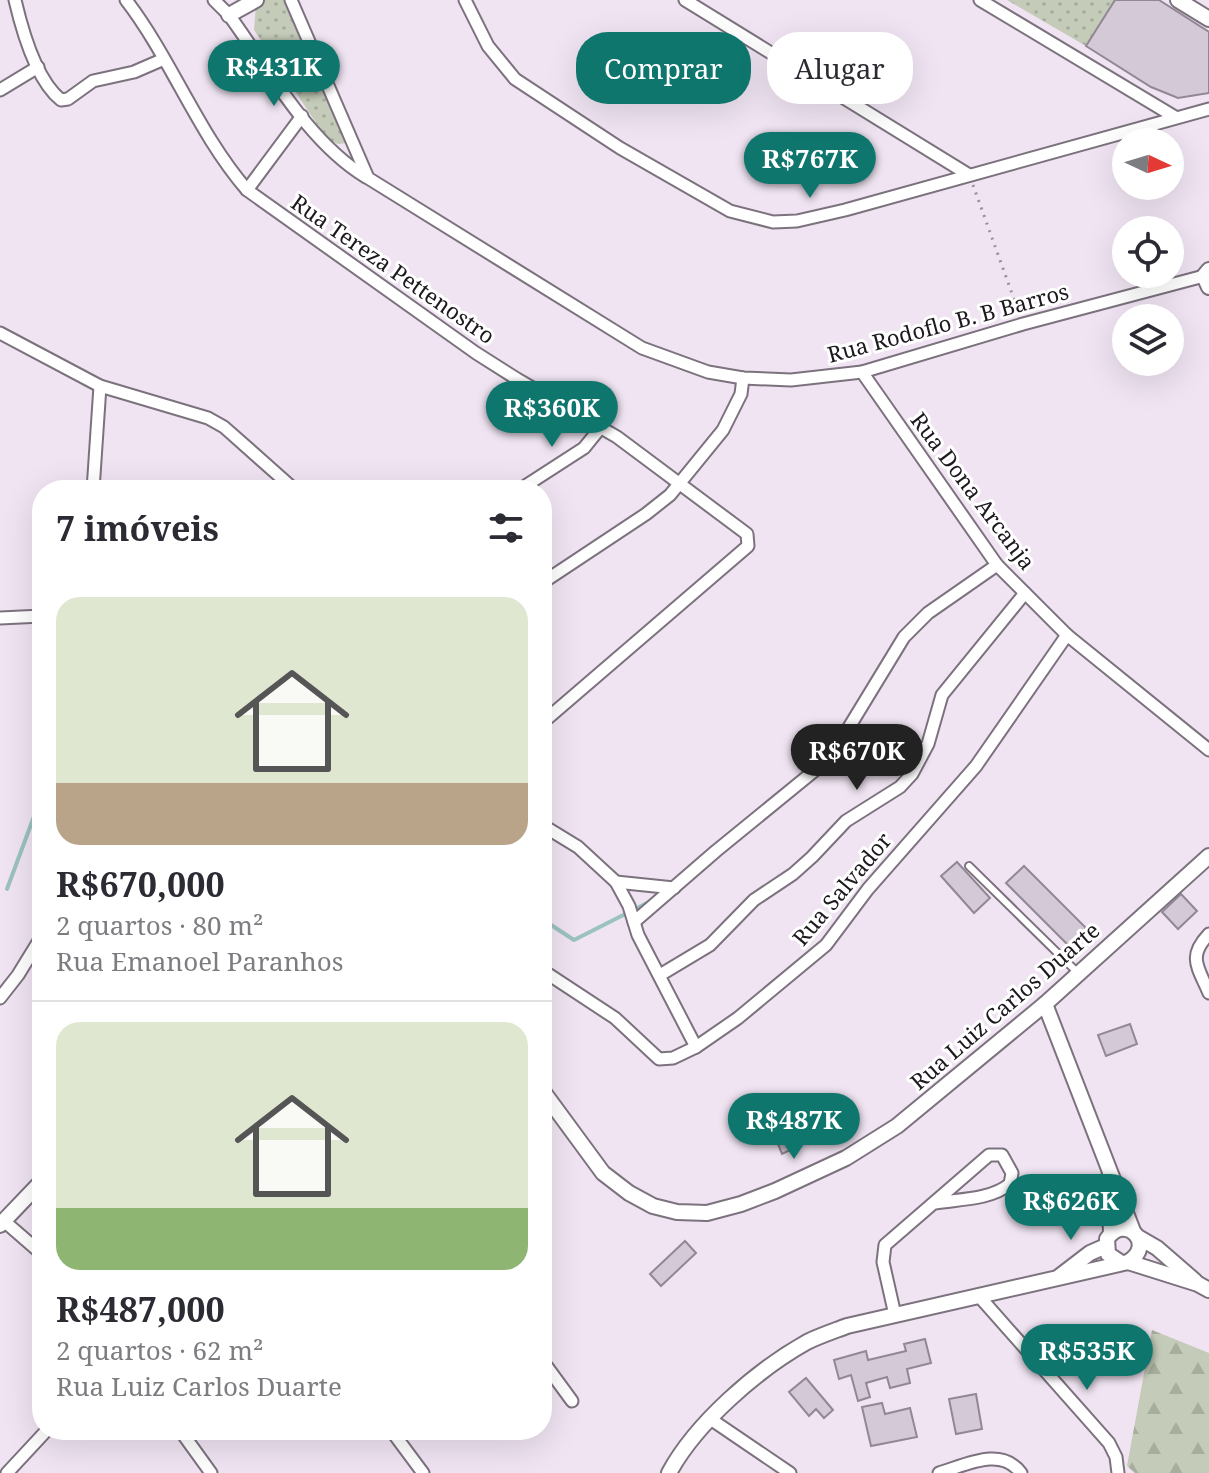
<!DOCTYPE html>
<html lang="pt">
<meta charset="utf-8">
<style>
:root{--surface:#fff;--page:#f2f2f3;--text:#2b2b33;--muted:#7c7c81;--line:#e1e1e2;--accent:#0f766e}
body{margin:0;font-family:"Noto Serif",serif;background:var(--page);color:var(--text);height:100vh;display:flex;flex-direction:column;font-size:30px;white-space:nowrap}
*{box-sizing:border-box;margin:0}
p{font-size:26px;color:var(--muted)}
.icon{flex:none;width:44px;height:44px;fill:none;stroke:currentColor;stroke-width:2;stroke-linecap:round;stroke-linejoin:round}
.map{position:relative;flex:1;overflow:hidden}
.sheet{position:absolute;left:32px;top:480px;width:520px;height:960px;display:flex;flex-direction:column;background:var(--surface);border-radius:32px;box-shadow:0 8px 32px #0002}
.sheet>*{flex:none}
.guide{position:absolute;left:576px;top:32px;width:512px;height:72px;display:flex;gap:16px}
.needle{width:52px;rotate:94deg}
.fabs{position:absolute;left:1112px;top:128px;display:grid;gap:16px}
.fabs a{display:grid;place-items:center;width:72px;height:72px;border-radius:50%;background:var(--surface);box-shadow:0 8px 32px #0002;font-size:40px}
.price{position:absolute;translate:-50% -68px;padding:0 18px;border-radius:28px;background:var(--accent);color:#fff;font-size:26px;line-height:52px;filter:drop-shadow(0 2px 4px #0008)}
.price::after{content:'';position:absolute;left:50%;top:48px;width:24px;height:18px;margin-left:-12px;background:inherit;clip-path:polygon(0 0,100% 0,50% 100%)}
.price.current{background:#222;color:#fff}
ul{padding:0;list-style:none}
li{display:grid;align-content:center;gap:16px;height:424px;padding:0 24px}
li+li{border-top:2px solid var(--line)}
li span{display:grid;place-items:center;height:248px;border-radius:24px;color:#555}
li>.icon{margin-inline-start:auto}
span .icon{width:144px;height:144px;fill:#fffc;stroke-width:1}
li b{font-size:34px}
h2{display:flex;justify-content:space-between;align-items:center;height:96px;padding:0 24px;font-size:34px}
.pill{padding:0 28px;border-radius:32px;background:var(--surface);box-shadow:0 8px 32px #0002;font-size:28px;line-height:72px}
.pill.current{background:var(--accent);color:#fff}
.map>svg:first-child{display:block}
</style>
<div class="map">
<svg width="1209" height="1473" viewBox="0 0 1209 1473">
<defs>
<pattern id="forest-firs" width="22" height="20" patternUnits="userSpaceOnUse" patternTransform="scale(2)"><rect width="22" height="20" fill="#c4cbb8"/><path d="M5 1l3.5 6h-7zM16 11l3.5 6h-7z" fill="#a8ae9e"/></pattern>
<pattern id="park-dots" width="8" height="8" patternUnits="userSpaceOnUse" patternTransform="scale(2)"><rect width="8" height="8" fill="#c4cbb8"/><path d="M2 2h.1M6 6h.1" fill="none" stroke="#a8ae9e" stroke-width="1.8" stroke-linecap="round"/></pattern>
</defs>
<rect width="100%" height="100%" fill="#f0e4f2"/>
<!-- forest -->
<path fill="url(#forest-firs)" d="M1152,1330L1209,1353V1473H1135L1127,1466Z"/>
<!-- park -->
<g fill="url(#park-dots)">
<path d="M261,0H285L347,143L338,144L327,139L254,30L256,6Z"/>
<path d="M1007,0H1115L1086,46Z"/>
</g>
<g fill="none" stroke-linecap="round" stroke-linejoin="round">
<!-- stream -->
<g stroke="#9bc1c1" stroke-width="4">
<path d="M7,889L42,795"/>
<path d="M542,919L574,940L647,903"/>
</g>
</g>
<!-- building -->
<g fill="#d4c9d6" stroke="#928794" stroke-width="2">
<path d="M1115,0H1159L1209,32V93L1178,98L1151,87L1086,46Z"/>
<path d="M957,862L990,898L974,913L941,876Z"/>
<path d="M1024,866L1086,928L1069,946L1006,883Z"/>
<path d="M1181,894L1197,911L1178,929L1162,912Z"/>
<path d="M1130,1024L1137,1044L1106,1056L1098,1035Z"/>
<path d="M782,1105L799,1146L782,1154L765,1112Z"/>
<path d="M685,1241L696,1253L661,1286L650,1274Z"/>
<path d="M925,1339L931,1363L907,1369L910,1383L890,1388L887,1377L866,1383L870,1397L858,1401L851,1375L839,1379L834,1360L866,1351L868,1360L906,1351L904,1344Z"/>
<path d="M806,1378L833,1410L824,1418L816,1409L809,1416L789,1392Z"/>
<path d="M976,1394L982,1429L956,1434L949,1399Z"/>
<path d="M882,1403L885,1414L910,1408L917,1437L871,1446L862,1407Z"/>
</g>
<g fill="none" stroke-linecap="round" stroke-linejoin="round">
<!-- service casing -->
<g stroke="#7c727e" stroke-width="10">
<path id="service" d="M969,866L1079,974"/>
</g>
<!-- minor casing -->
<g stroke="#7c727e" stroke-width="15">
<g id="minor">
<path d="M15,0C22,30 36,80 61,100L68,99L93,81L134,72L164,59"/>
<path d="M126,0C172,60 197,132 247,190L476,353L517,379L617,437L747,534L748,546L542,723"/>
<path d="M214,0L229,15C269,70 308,142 366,177"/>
<path d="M291,0L368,178L642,348L708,372L743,378L791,380L862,372L1023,324L1204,276"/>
<path d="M465,0L488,46L515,79L620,148L730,211L773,222L797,221L845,210L1209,109"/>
<path d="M685,0L969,175"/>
<path d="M980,0L1175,117"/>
<path d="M0,90L38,67"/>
<path d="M247,190L302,116"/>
<path d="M0,333L100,386L208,418L224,427L295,490"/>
<path d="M862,372L997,565L1067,635L1209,750"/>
<path d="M93,490L100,386"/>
<path d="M519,490L584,448L601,427"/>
<path d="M542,583L646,514L670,495L723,430L741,394L743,378"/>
<path d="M0,618L42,616"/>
<path d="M542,825L578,847L616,882L629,906L638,935L696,1047"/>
<path d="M616,882L674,888"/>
<path d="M634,922L716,851L819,767L837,747L904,637L928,613L997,565"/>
<path d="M1209,934C1187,957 1198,967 1209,993"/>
<path d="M542,970L615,1018L659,1059L673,1058L696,1047L738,1018L826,945L868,889L976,766L1067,635"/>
<path d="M660,975L710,945L754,900L793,874L812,857L846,821L900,787L912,774L928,744L942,695L1025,593"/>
<path d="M0,998L18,975L42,936"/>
<path d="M4,1221L42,1254"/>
<path d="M978,1295L1109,1443L1116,1457L1118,1473"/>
<path d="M895,1315L883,1262L885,1245L989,1155H1002L1012,1173L1010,1184C990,1200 959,1199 935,1203"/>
<path d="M542,1360L572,1401"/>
<path d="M709,1418L790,1473"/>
<path d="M180,1430L211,1473"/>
<path d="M391,1430L423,1473"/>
<path d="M7,1473L47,1430"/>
<path d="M939,1473C966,1465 1001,1446 1021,1473"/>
</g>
</g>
<!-- tertiary casing -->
<g stroke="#7c727e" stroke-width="18">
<g id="tertiary">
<path d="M1178,0L1209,19"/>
<path d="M229,15L256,0"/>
<path d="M1209,270L1204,276L1209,287"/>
<path d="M1045,1004L1133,1231"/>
<path d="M542,1090L603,1173L629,1193L653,1206L677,1212L707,1213L741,1204L775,1191L846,1158L897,1126L1045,1004L1209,856"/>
<path d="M1109,1177L1111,1233"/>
<path d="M0,1225L42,1181"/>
<path d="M1138,1237L1157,1248L1195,1281"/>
<path d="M1128,1262L1198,1284L1209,1290"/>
<path d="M1060,1276L1090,1253L1106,1246"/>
<path d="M669,1473C696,1423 757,1370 807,1342C819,1336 834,1331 847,1326L1128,1262C1157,1245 1125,1212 1107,1239L1108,1254L1120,1262"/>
</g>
</g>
<!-- path -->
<path stroke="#99909b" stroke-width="3" stroke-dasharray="2 6" stroke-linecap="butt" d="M973,185L1019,313"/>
<!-- service -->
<use href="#service" stroke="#fff" stroke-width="6"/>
<!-- minor -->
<use href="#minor" stroke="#fff" stroke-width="11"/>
<!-- tertiary -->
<use href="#tertiary" stroke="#fff" stroke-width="14"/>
</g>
<g text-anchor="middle" stroke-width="6" stroke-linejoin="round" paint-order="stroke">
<!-- street labels -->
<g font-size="22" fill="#1c181d" stroke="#fff">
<text transform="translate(393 269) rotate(35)" y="8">Rua Tereza Pettenostro</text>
<text transform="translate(948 323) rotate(-15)" y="8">Rua Rodoflo B. B Barros</text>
<text transform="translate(973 491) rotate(53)" y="8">Rua Dona Arcanja</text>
<text transform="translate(842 889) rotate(-50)" y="8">Rua Salvador</text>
<text transform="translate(1005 1006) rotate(-41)" y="8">Rua Luiz Carlos Duarte</text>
</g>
</g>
</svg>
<div class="fabs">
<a><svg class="needle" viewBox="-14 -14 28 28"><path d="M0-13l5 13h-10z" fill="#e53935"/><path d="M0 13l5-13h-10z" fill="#7c7c81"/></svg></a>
<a><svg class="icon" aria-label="locate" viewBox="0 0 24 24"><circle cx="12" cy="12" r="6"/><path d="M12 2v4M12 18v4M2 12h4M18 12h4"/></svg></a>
<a><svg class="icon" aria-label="layers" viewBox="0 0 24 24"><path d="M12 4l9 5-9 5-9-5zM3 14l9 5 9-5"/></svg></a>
</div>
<b class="price" style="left:274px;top:108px">R$431K</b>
<b class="price" style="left:810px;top:200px">R$767K</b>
<b class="price" style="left:552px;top:449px">R$360K</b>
<b class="price current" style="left:857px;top:792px">R$670K</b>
<b class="price" style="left:794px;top:1161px">R$487K</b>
<b class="price" style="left:1071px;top:1242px">R$626K</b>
<b class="price" style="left:1087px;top:1392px">R$535K</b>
<div class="guide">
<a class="pill current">Comprar</a>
<a class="pill">Alugar</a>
</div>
<section class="sheet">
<h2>7 imóveis<svg class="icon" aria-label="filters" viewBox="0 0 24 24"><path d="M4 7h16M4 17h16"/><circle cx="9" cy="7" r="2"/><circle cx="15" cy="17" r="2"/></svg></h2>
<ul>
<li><span style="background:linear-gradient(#dfe7d0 75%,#b9a48a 0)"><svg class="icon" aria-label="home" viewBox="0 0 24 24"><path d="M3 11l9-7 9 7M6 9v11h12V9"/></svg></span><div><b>R$670,000</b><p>2 quartos · 80 m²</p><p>Rua Emanoel Paranhos</p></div></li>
<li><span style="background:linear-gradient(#dfe7d0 75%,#8fb573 0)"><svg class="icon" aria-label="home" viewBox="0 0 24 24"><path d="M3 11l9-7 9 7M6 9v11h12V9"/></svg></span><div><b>R$487,000</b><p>2 quartos · 62 m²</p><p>Rua Luiz Carlos Duarte</p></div></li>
</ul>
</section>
</div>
